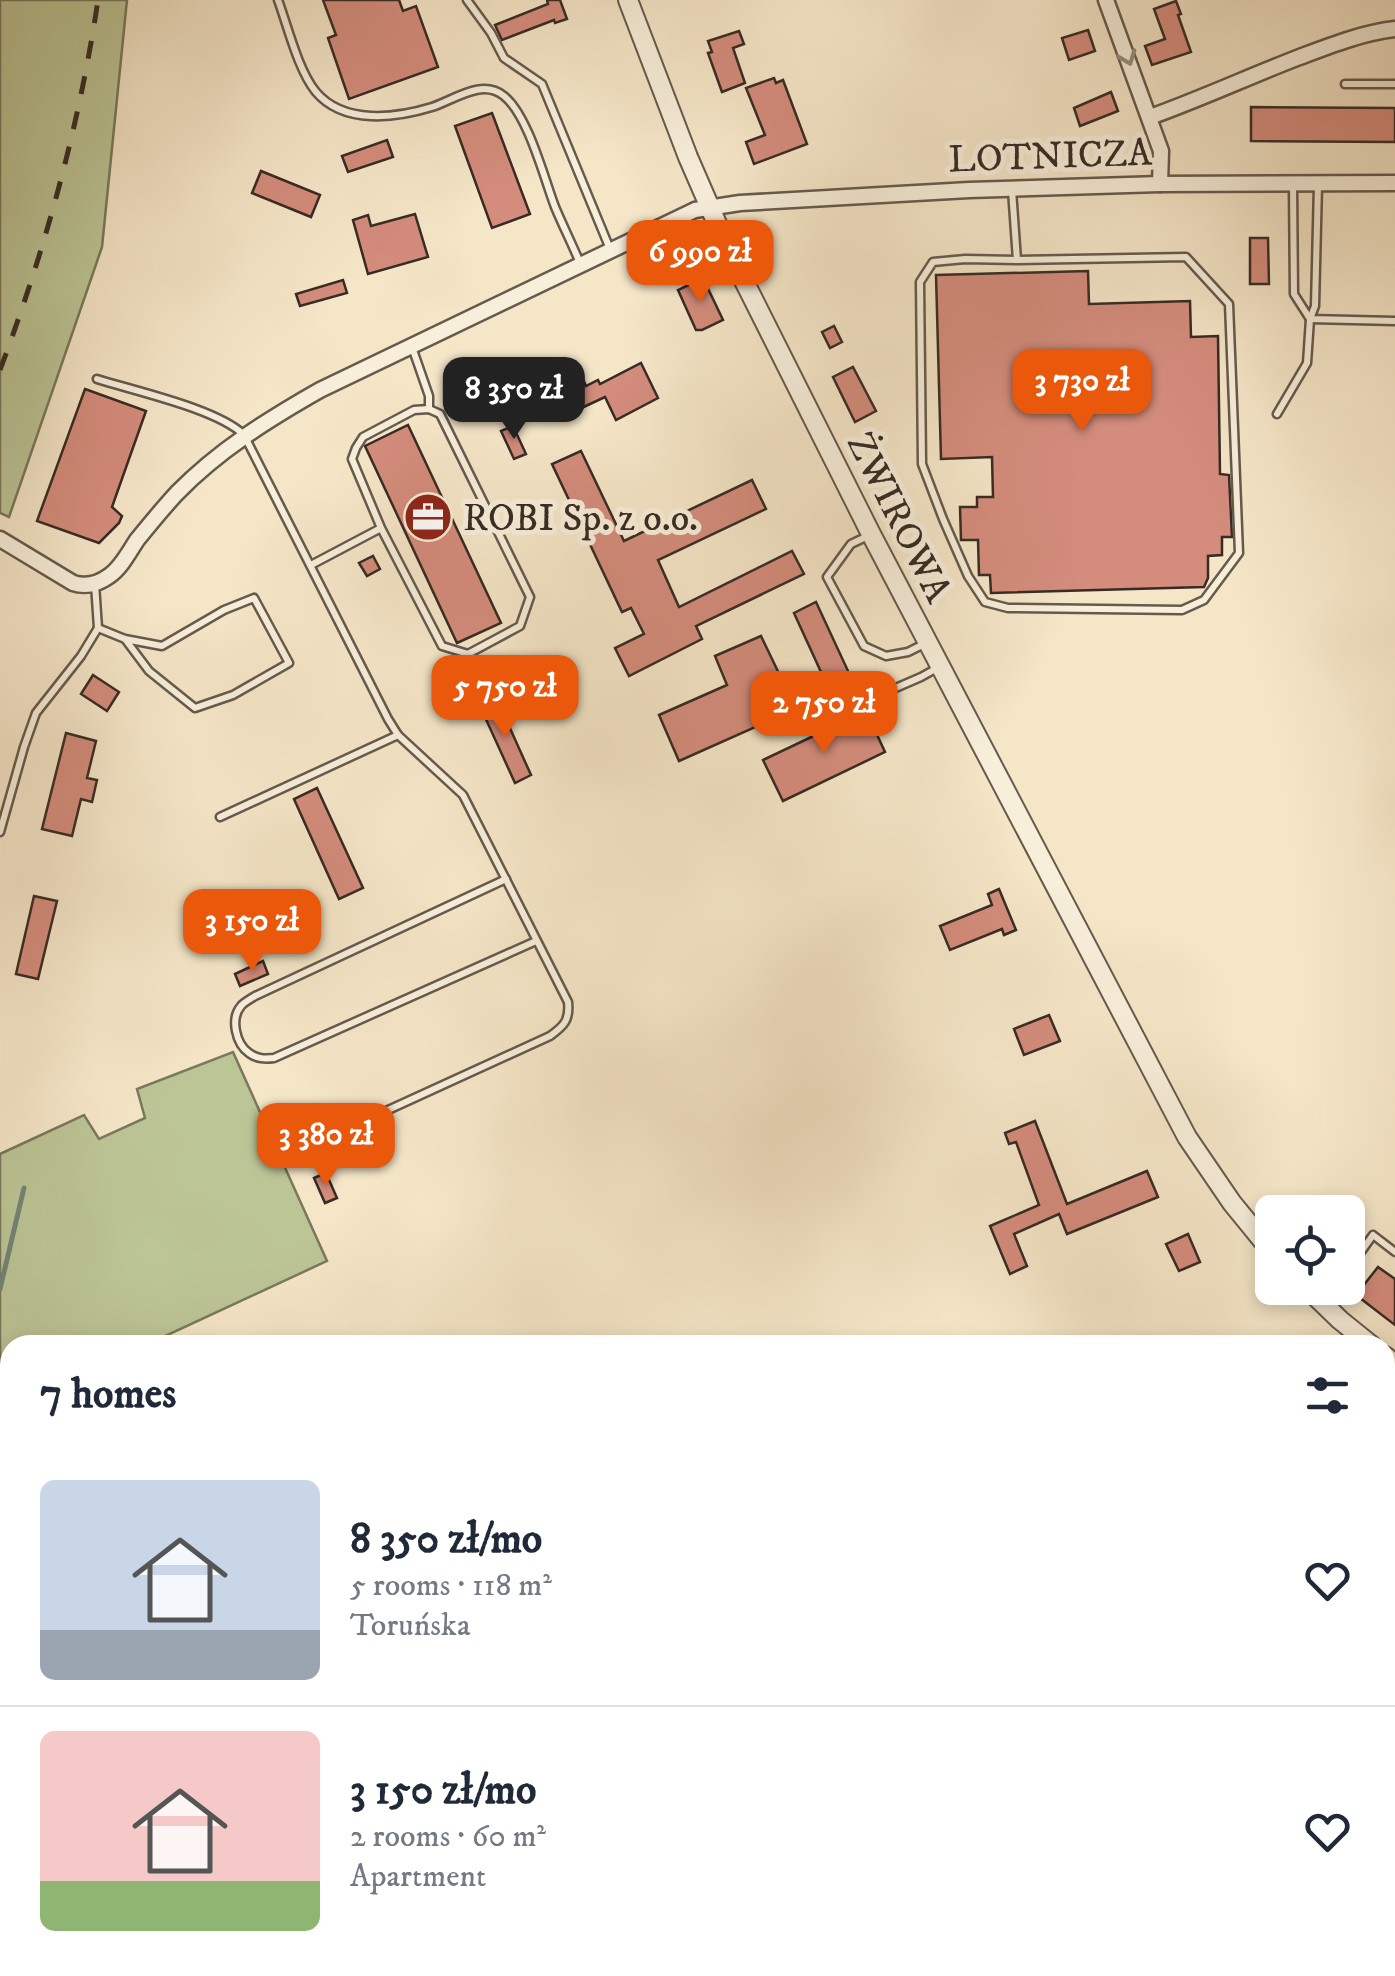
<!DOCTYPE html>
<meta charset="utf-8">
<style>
:root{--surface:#fff;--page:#f6f6f7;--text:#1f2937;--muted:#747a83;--line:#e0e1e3;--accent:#ea580c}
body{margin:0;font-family:"IM FELL DW Pica",serif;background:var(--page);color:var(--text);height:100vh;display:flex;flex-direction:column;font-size:38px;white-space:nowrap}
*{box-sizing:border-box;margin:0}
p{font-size:32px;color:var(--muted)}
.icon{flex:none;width:55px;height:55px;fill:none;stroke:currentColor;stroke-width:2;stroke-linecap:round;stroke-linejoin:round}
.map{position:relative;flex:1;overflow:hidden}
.panel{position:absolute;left:0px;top:1335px;width:1395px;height:642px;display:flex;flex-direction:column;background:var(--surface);border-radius:30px 30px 0 0;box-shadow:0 5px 15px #0003}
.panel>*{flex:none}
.buttons{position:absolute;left:1255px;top:1195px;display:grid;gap:20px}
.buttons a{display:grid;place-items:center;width:110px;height:110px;border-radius:15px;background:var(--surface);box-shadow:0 5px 15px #0003;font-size:50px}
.price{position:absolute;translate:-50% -85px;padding:0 22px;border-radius:20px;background:var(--accent);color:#fff;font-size:32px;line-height:65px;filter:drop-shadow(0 2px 5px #0008)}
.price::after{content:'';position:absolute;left:50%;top:60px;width:30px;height:22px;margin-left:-15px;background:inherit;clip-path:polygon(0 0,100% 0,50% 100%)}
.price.current{background:#222;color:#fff}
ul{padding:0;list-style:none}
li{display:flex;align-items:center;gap:30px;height:250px;padding:0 40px}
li+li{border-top:2px solid var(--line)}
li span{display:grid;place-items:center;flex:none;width:280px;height:200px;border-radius:15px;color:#555}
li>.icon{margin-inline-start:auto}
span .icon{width:120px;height:120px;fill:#fffc;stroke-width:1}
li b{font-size:42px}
h2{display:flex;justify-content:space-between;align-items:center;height:120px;padding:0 40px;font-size:42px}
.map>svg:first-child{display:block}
</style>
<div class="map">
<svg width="1395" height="1976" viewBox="0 0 1395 1976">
<rect width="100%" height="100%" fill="#f5e6c8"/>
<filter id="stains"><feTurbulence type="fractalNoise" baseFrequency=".002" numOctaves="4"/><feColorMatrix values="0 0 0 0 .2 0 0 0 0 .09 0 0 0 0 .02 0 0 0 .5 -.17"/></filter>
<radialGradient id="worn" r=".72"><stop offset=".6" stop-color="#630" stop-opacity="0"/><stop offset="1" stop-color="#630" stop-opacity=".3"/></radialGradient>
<!-- green -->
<g fill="#bcc596" stroke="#7a785d" stroke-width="2.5">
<path d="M0,0H127L102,247L9,517L0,513Z"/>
<path d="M233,1052L327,1261L146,1345H10V1416L0,1426V1154L84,1115L99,1139L145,1118L137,1089Z"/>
</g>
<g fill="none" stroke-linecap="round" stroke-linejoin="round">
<!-- stream -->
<path stroke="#748478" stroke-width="5" d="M0,1289L24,1188"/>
</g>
<!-- building -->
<g fill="#d48c7c" stroke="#372b24" stroke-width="2.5">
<path d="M323,0H399L403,11L416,6L438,67L349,99L328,38L336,35Z"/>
<path d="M547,0H560L567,19L555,23L554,20L502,40L495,25L548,4Z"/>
<path d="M1176,1L1181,14L1178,15L1191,52L1152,65L1145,46L1165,39L1154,9Z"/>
<path d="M1088,30L1095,51L1069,60L1062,38Z"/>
<path d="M739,31L744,44L733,48L745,83L722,92L708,53L712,52L708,41Z"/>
<path d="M774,78L776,83L783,80L807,144L754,164L746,142L765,135L746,88Z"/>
<path d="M1111,92L1118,111L1080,126L1074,108Z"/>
<path d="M1251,107L1395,108V142L1251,141Z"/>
<path d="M492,113L530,214L492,228L455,126Z"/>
<path d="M387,140L393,157L348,172L342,156Z"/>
<path d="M261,171L320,195L311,217L252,193Z"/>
<path d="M415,214L428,257L368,274L353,220L368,215L371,226Z"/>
<path d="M1250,238H1268L1269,284H1250Z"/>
<path d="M1088,271L1089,304L1190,301L1191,337L1218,336L1220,474L1229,475L1232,537H1222V555L1208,556V578L1204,587L991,593L990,575H979L978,540H961L960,507H977V497H993L992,457L941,459L936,275Z"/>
<path d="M703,278L723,320L702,330H696L678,290Z"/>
<path d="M343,280L347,293L300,306L296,294Z"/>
<path d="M834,326L842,342L830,348L822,332Z"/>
<path d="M641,363L658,398L616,420L605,397L573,412L562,389L583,379L586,386L598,380L600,384Z"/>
<path d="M853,367L876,411L855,422L833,377Z"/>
<path d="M85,389L146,411L112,507L122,516L119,523L99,543L37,521Z"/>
<path d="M408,425L501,623L457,643L365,446Z"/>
<path d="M513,426L526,454L514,459L501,431Z"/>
<path d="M581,451L624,541L752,480L766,509L658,560L679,607L792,551L804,574L696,626L702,639L629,676L615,648L644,634L631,608L622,612L552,464Z"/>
<path d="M373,556L380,569L367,576L359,563Z"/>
<path d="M816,602L855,686L832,696L794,613Z"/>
<path d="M761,636L796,709L679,761L659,715L727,685L715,656Z"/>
<path d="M93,675L119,692L107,711L81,694Z"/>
<path d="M496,697L531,775L515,783L479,704Z"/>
<path d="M866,711L885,752L783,801L763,760Z"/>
<path d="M66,733L96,741L87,778L97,780L92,802L81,799L72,836L42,829Z"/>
<path d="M317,788L363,888L339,899L294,799Z"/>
<path d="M999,889L1016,930L1004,935L1002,929L950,950L940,926L992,905L988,894Z"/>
<path d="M34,896L57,901L38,979L16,974Z"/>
<path d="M263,961L268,974L240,986L235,974Z"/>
<path d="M1049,1015L1060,1041L1024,1055L1014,1029Z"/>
<path d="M1035,1121L1067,1204L1147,1171L1158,1197L1067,1234L1059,1214L1014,1234L1027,1266L1010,1274L990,1226L1039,1205L1016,1142L1009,1144L1005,1133Z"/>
<path d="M326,1173L337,1198L325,1203L314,1178Z"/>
<path d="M1188,1234L1200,1262L1179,1271L1166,1244Z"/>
<path d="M1378,1267L1395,1279V1325L1356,1295Z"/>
</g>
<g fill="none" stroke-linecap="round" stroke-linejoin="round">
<!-- service casing -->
<g stroke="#665a4d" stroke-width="11">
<g id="service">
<path d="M278,0C288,27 298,70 316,92C344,125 396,118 432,107C454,100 482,78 504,96C528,115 544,178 555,207C563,226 572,244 580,263"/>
<path d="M467,0L491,33L504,58L542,84L610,249"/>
<path d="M1345,84H1395"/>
<path d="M1293,186L1294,294L1310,319L1395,321"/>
<path d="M1012,190L1017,260L1186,257L1229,304L1239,553L1204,600L1182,610L1008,608L985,602L968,576L943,519L922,464L920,282L933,262L965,259L1017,260"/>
<path d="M412,347L429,396V409"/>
<path d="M97,379C135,391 218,409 244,435L388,719L398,735L463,795L568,1002C570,1020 564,1026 550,1036L292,1154"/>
<path d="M1277,414L1307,363L1310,319L1315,306L1318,185"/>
<path d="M870,535L851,544L827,577L864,646L886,656L908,652L926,643"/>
<path d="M311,565L381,528L352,459L356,448L363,437L414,410L429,409L440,414L530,597L520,626L468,654L442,646L381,528"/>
<path d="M98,628L125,639L162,646L224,610L254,598L289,663L233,695L195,708L149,671L125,639"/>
<path d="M801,729L921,677L939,667"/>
<path d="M220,817L398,735"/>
<path d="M0,832L24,747L36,713L81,656L98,628L95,584"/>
<path d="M506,879L255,996C252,998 243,1003 241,1006C230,1019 236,1044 249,1053C257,1059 265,1059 274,1058L536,941"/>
<path d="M1348,1270L1373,1235L1395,1252"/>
<path d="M1325,1303L1335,1288"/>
<path d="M1385,1907L1395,1901"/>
<path d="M1274,1976L1288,1968"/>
</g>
</g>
<!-- minor casing -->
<g stroke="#665a4d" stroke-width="19">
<g id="minor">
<path d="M1106,0L1161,151L1160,184"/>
<path d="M1150,117C1200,99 1248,77 1297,58C1329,46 1361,33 1395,29"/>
<path d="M0,539L73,583C85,587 98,584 109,576C121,568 129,552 137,540C150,524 163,508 177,493C219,450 269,419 320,390L695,210L740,203L969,190L1160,184L1395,183"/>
</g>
</g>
<!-- tertiary casing -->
<g stroke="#665a4d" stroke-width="22">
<g id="tertiary">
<path d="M628,0L688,157L728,249L871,534L1187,1137L1232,1203L1272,1252"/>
<path d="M1307,1288L1340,1320L1371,1345"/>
<path d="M1385,1356L1395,1364"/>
</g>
</g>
<!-- service -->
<use href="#service" stroke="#f8efdb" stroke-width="6"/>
<!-- minor -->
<use href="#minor" stroke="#f8efdb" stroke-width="14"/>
<!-- tertiary -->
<use href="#tertiary" stroke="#f8efdb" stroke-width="18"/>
<!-- rail -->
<path stroke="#372b24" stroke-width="5" stroke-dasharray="18 18" stroke-linecap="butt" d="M0,370C45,250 79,127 98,0"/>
</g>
<!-- one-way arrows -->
<defs><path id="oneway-chevron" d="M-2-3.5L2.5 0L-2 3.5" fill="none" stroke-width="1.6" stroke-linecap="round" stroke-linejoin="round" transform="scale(2.5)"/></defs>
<use stroke="#988d80" href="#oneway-chevron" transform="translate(1128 58) rotate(69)"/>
<!-- icons -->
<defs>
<g id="office-disc" transform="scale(2.5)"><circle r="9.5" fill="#8f2418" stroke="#f8efdb"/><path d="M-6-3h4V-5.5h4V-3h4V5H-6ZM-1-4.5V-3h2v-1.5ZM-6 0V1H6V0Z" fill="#fff"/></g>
</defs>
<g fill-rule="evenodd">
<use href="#office-disc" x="428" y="517"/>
</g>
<g text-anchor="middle" stroke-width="10" stroke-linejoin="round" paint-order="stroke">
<!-- street labels -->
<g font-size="38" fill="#372b24" stroke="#f8efdb">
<text transform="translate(1050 155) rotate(-2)" y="13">LOTNICZA</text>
<text transform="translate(900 517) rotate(63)" y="13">ŻWIROWA</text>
</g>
<!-- poi labels -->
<g font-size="38" fill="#372b24" stroke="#f8efdb" text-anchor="start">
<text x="463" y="530">ROBI Sp. z o.o.</text>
</g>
</g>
<rect width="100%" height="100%" filter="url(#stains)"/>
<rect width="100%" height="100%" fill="url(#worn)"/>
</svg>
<div class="buttons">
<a><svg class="icon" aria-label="locate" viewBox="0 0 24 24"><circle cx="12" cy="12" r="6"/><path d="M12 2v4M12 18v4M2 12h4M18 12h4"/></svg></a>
</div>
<b class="price" style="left:700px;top:305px">6 990 zł</b>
<b class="price" style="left:1082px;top:434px">3 730 zł</b>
<b class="price current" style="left:514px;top:442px">8 350 zł</b>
<b class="price" style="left:505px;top:740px">5 750 zł</b>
<b class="price" style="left:824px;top:756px">2 750 zł</b>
<b class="price" style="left:252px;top:974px">3 150 zł</b>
<b class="price" style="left:326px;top:1188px">3 380 zł</b>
<section class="panel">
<h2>7 homes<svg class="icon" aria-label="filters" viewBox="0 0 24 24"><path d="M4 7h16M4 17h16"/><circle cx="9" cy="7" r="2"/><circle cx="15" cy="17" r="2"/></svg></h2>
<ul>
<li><span style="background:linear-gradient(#c9d6e8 75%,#9aa5b1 0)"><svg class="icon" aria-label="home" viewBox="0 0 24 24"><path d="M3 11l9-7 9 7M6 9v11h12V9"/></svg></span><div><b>8 350 zł/mo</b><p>5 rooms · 118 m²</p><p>Toruńska</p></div><svg class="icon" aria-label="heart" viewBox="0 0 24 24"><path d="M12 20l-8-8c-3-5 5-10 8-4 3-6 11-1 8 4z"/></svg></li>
<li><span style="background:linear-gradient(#f6c9c9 75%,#8fb573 0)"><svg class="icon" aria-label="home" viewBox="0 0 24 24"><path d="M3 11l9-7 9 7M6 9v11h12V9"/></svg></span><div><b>3 150 zł/mo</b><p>2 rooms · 60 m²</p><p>Apartment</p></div><svg class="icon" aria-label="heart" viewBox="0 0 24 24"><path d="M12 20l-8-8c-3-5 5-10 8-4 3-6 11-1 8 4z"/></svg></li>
</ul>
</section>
</div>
